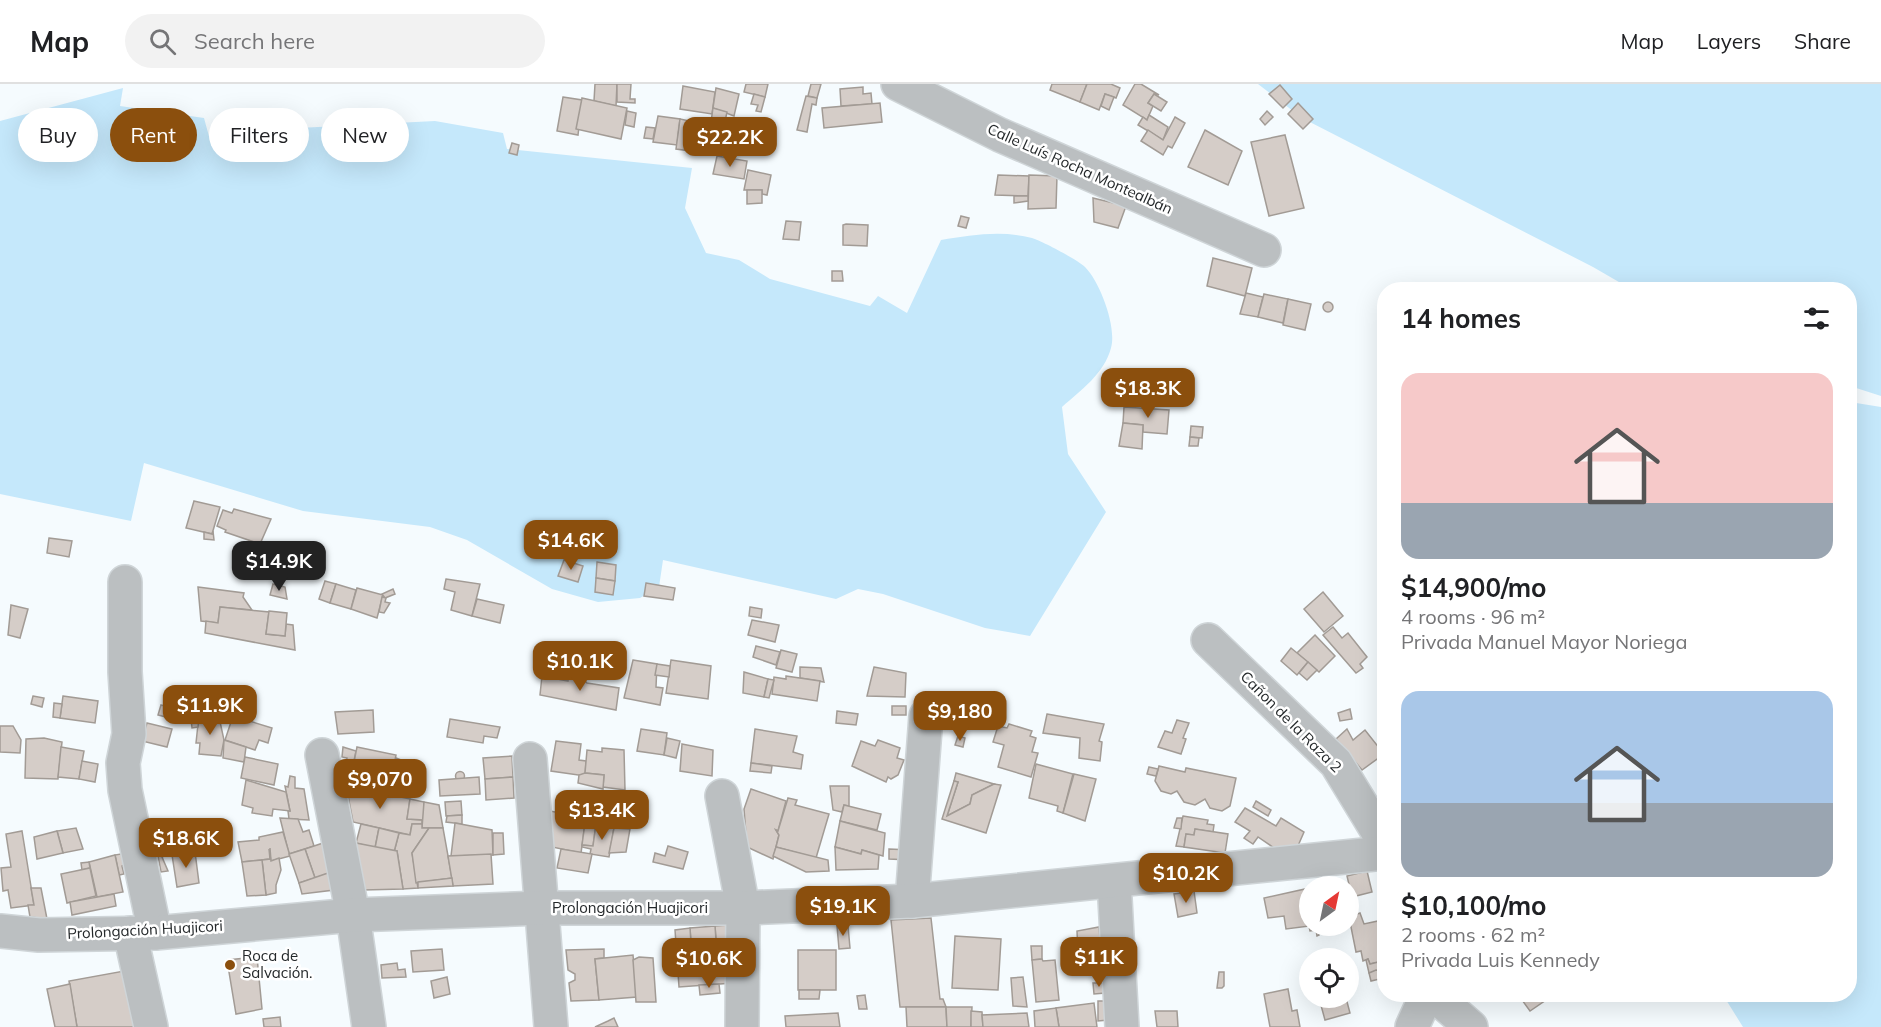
<!DOCTYPE html>
<meta charset="utf-8">
<style>
:root{--surface:#fff;--page:#f2f2f2;--text:#202124;--muted:#757577;--line:#e0e0e0;--accent:#8b4f0d}
body{margin:0;font-family:Mulish,sans-serif;background:var(--page);color:var(--text);height:100vh;display:flex;flex-direction:column;font-size:22px;white-space:nowrap}
*{box-sizing:border-box;margin:0}
p{font-size:20px;color:var(--muted)}
.icon{flex:none;width:33px;height:33px;fill:none;stroke:currentColor;stroke-width:2;stroke-linecap:round;stroke-linejoin:round}
.map{position:relative;flex:1;overflow:hidden}
.drawer{position:absolute;left:1377px;top:198px;width:480px;height:720px;display:flex;flex-direction:column;background:var(--surface);border-radius:24px;box-shadow:0 6px 24px #0002}
.drawer>*{flex:none}
.top-card{position:absolute;left:18px;top:24px;width:570px;height:54px;display:flex;gap:12px}
.needle{width:39px;rotate:33deg}
.fabs{position:absolute;left:1299px;top:792px;display:grid;gap:12px}
.fabs a{display:grid;place-items:center;width:60px;height:60px;border-radius:50%;background:var(--surface);box-shadow:0 6px 24px #0002;font-size:30px}
.price{position:absolute;translate:-50% -51px;padding:0 14px;border-radius:12px;background:var(--accent);color:#fff;font-size:20px;line-height:39px;filter:drop-shadow(0 2px 3px #0008)}
.price::after{content:'';position:absolute;left:50%;top:36px;width:18px;height:14px;margin-left:-9px;background:inherit;clip-path:polygon(0 0,100% 0,50% 100%)}
.price.selected{background:#222;color:#fff}
ul{padding:0;list-style:none}
li{display:grid;align-content:center;gap:12px;height:318px;padding:0 24px}
li span{display:grid;place-items:center;height:186px;border-radius:18px;color:#555}
li>.icon{margin-inline-start:auto}
span .icon{width:108px;height:108px;fill:#fffc;stroke-width:1}
li b{font-size:26px}
h2{display:flex;justify-content:space-between;align-items:center;height:72px;padding:0 24px;font-size:26px}
.tag{padding:0 21px;border-radius:27px;background:var(--surface);box-shadow:0 6px 24px #0002;font-size:21px;line-height:54px}
.tag.selected{background:var(--accent);color:#fff}
header{display:flex;align-items:center;gap:36px;box-sizing:border-box;height:84px;padding:0 30px;background:var(--surface);border-bottom:2px solid var(--line)}
header strong{font-size:28px}
nav{display:flex;gap:33px;margin-inline-start:auto;font-size:21px}
.search{width:420px;height:54px;background:var(--page);display:flex;align-items:center;gap:15px;box-sizing:border-box;padding:0 21px;border-radius:33px;color:var(--muted);font-size:22px}
.map>svg:first-child{display:block}
</style>
<header>
<strong>Map</strong>
<div class="search"><svg class="icon" aria-label="search" viewBox="0 0 24 24"><circle cx="10" cy="10" r="6"/><path d="M15 15l6 6"/></svg>Search here</div>
<nav><a>Map</a><a>Layers</a><a>Share</a></nav>
</header>
<div class="map">
<svg width="1881" height="943" viewBox="0 0 1881 943">
<rect width="100%" height="100%" fill="#f5fbfe"/>
<!-- green -->
<g fill="#c5e8fb">
<path d="M1258,0H1881V312L1850,302V206L1631,205L1593,183L1302,34Z"/>
<path d="M123,4L120,22L204,34L210,56L276,59L279,45L435,37L503,49L507,65L692,84L685,124L706,169L739,176L770,195L870,222L878,212L907,229L941,156C971,151 1002,146 1032,154C1042,157 1078,176 1085,183C1100,198 1117,243 1111,264C1104,290 1081,306 1062,323L1068,370L1106,428L1030,552L985,544L883,510L858,505L836,515L663,476L659,503L640,514L598,518L552,505L467,456L430,443L303,427L144,379L131,437L0,410V37Z"/>
<path d="M1850,318L1881,323V943H1743L1723,911L1850,910Z"/>
</g>
<!-- building -->
<g fill="#d5cdc8" stroke="#a29b95" stroke-width="1.5">
<path d="M595,0H617L616,22L594,17Z"/>
<path d="M617,0H631L630,15H635V19L617,18Z"/>
<path d="M746,0H768L765,13L744,8Z"/>
<path d="M811,0H821L817,14L808,12Z"/>
<path d="M1052,0H1087L1080,18L1050,6Z"/>
<path d="M1087,0H1111L1120,4L1116,14L1105,10L1099,26L1080,18Z"/>
<path d="M1135,0H1141L1159,11L1154,10L1148,19L1153,22L1147,36L1123,21Z"/>
<path d="M1280,1L1292,15L1283,24L1269,10Z"/>
<path d="M683,2L715,8L712,30L680,25Z"/>
<path d="M863,3V10L871,9L872,20L841,22L840,5Z"/>
<path d="M716,4L739,10L734,32L713,24Z"/>
<path d="M754,10L765,13L761,28L756,27L758,21L751,20Z"/>
<path d="M1105,10L1114,13L1109,26L1101,22Z"/>
<path d="M1154,10L1167,18L1161,27L1148,19Z"/>
<path d="M806,12L817,14L816,21L812,20L807,48L797,46Z"/>
<path d="M563,13L582,16L578,51L557,47Z"/>
<path d="M582,14L627,24L621,55L576,45Z"/>
<path d="M880,19L882,38L824,44L822,24Z"/>
<path d="M1298,19L1313,35L1303,45L1288,30Z"/>
<path d="M713,24L727,28L724,42L711,38Z"/>
<path d="M627,27L636,29L634,43L625,41Z"/>
<path d="M1267,27L1273,33L1265,41L1260,35Z"/>
<path d="M1149,31L1168,43L1163,56L1138,41L1143,33L1147,36Z"/>
<path d="M658,32L680,35L677,61L653,58Z"/>
<path d="M1175,33L1185,39L1172,64L1168,62L1163,71L1141,57L1148,46L1163,56Z"/>
<path d="M680,35L704,40L698,68L676,65Z"/>
<path d="M646,43L655,44L653,55L644,54Z"/>
<path d="M1205,46L1242,67L1228,101L1188,83Z"/>
<path d="M1285,51L1304,124L1269,132L1251,58Z"/>
<path d="M512,59L519,61L517,71L509,69Z"/>
<path d="M717,72L747,77L744,95L713,90Z"/>
<path d="M748,86L771,91L767,111L762,110V106H744Z"/>
<path d="M998,91L1029,92L1028,112L995,111Z"/>
<path d="M1029,91L1057,92L1056,124L1028,125Z"/>
<path d="M747,106H762V119L747,120Z"/>
<path d="M1014,112H1028V117L1014,119Z"/>
<path d="M1093,114L1126,122L1118,144L1094,138Z"/>
<path d="M961,132L969,134L966,144L958,142Z"/>
<path d="M786,137L801,138L799,156L783,155Z"/>
<path d="M846,140L868,141L867,162L843,161V141Z"/>
<path d="M1213,174L1252,184L1245,212L1207,202Z"/>
<path d="M832,187H842L843,197H832Z"/>
<path d="M1246,209L1263,213L1258,233L1240,230Z"/>
<path d="M1264,210L1288,215L1283,239L1258,233Z"/>
<path d="M1288,215L1311,220L1305,246L1283,241Z"/>
<circle cx="1328" cy="223" r="5"/>
<path d="M1124,323L1169,326L1167,350L1143,348V341L1123,339Z"/>
<path d="M1123,339L1143,341L1142,365L1119,362Z"/>
<path d="M1191,342L1203,343L1202,354L1190,353Z"/>
<path d="M1190,353L1199,354L1198,362H1189Z"/>
<path d="M194,417L220,423L212,450L186,444Z"/>
<path d="M234,425L271,435L260,460L225,448L226,446L217,442L223,426L232,429Z"/>
<path d="M213,447L214,456L204,455V448L212,450Z"/>
<path d="M49,454L72,457L69,473L47,469Z"/>
<path d="M564,476L583,482L578,498L558,492Z"/>
<path d="M597,478L616,481L615,497L596,494Z"/>
<path d="M596,494L615,497L613,511L595,508Z"/>
<path d="M446,495L480,500L472,532L451,526L455,508L444,505Z"/>
<path d="M325,497L336,500L330,519L319,515Z"/>
<path d="M646,499L675,504L673,516L644,512Z"/>
<path d="M273,500L285,503L287,515L270,511Z"/>
<path d="M336,500L356,506L351,525L330,519Z"/>
<path d="M198,503L244,509L243,513L252,526L220,523L218,539L201,537Z"/>
<path d="M357,504L383,511L377,534L351,525Z"/>
<path d="M393,505L395,510L385,514L382,510Z"/>
<path d="M1323,508L1343,532L1324,548L1304,525Z"/>
<path d="M382,513L386,514L385,518L390,519L384,529L379,528Z"/>
<path d="M477,515L504,521L500,539L472,532Z"/>
<path d="M11,521L28,525L20,554L8,551Z"/>
<path d="M220,523L269,528L266,550L285,552L286,540L293,541L295,566L205,549L206,537L218,539Z"/>
<path d="M750,523L762,525L761,534L749,532Z"/>
<path d="M269,527L287,529L285,552L266,550Z"/>
<path d="M752,536L779,541L775,558L748,551Z"/>
<path d="M1333,543L1342,554L1348,549L1367,573L1360,580L1363,584L1356,589L1323,551Z"/>
<path d="M1315,551L1335,572L1319,588L1297,569Z"/>
<path d="M756,562L780,568L776,581L753,573Z"/>
<path d="M1291,564L1308,578L1297,591L1281,577Z"/>
<path d="M781,566L797,570L792,588L776,584Z"/>
<path d="M633,576L657,580L656,603L663,604L660,621L624,614Z"/>
<path d="M671,576L711,582L708,615L666,609Z"/>
<path d="M1308,578L1317,586L1307,596L1299,589Z"/>
<path d="M657,580L670,582L669,593L655,591Z"/>
<path d="M800,583L821,584L824,598L800,594Z"/>
<path d="M874,583L906,589L905,613L867,612Z"/>
<path d="M744,588L768,595L764,613L743,609Z"/>
<path d="M569,590L580,592L587,599L619,604L616,626L540,611L542,592L568,597Z"/>
<path d="M786,592L820,597L817,617L772,610L774,593L786,595Z"/>
<path d="M768,595L774,596L769,614L764,613Z"/>
<path d="M33,612L44,614L42,623L31,620Z"/>
<path d="M63,612L98,617L95,639L60,634Z"/>
<path d="M54,619L62,620L60,634L53,633Z"/>
<path d="M161,621L169,623L166,633L158,631Z"/>
<rect x="892" y="622" width="14" height="9"/>
<path d="M1350,625L1352,635L1340,637L1338,629Z"/>
<path d="M373,626L374,648L338,650L335,628Z"/>
<path d="M837,627L858,630L856,641L836,639Z"/>
<path d="M1047,630L1104,640L1099,657L1102,658L1100,677L1079,674L1080,654L1043,649Z"/>
<path d="M199,631L219,633L224,656L221,672L199,670L200,659H196Z"/>
<path d="M233,632L272,644L268,659L259,656L255,666L225,656Z"/>
<path d="M199,634L198,643L192,644L191,635Z"/>
<path d="M450,635L500,643L497,654L484,652L483,659L447,653Z"/>
<path d="M1177,636L1189,639L1183,654L1186,655L1181,670L1158,663L1165,647L1172,649Z"/>
<path d="M147,639L172,645L167,663L142,657Z"/>
<path d="M1009,640L1032,647L1030,652L1036,654L1032,668L1038,669L1031,693L998,683L1004,661L993,658L998,642L1007,644Z"/>
<path d="M0,642H13L21,656L20,669L0,668Z"/>
<path d="M641,645L667,649L664,671L637,667Z"/>
<path d="M755,645L797,652L793,668L803,671L801,685L751,679Z"/>
<path d="M1347,645L1353,656L1365,646L1384,670L1362,686L1336,655Z"/>
<path d="M958,652L965,654L963,663L955,661Z"/>
<path d="M44,654L62,658L58,695L25,694L26,655Z"/>
<path d="M667,654L680,657L676,674L664,671Z"/>
<path d="M224,656L246,663L244,678L223,674Z"/>
<path d="M878,656L900,664L897,674L904,676L898,691L891,695L888,693L886,698L852,682L861,657L875,662Z"/>
<path d="M556,657L581,660L579,676L586,677L585,692L551,687Z"/>
<path d="M682,660L713,666L712,692L680,687Z"/>
<path d="M61,663L84,667L79,695L58,693Z"/>
<path d="M343,663L356,667L352,687L344,686L347,674L342,673Z"/>
<path d="M357,663L396,671L391,697L352,688Z"/>
<path d="M602,664L624,666L625,706L603,703L604,691L585,689L587,666L602,668Z"/>
<path d="M512,672L513,693L485,695L483,674Z"/>
<path d="M245,673L278,680L274,701L241,694Z"/>
<path d="M396,674L401,676L396,695L392,694Z"/>
<path d="M82,677L98,680L95,698L79,695Z"/>
<path d="M751,679L772,682L771,689L750,687Z"/>
<path d="M1036,680L1073,690L1063,729L1057,727L1058,722L1029,714Z"/>
<path d="M1159,682L1185,688L1186,684L1236,694L1230,722L1222,727L1210,724L1205,715L1195,721L1184,718L1177,707L1171,710L1161,707L1155,697Z"/>
<path d="M1149,683L1158,685L1156,692L1147,690Z"/>
<circle cx="460" cy="692" r="4.5"/>
<path d="M585,689L604,691L603,705L578,699L579,691Z"/>
<path d="M956,689L994,700L972,711L970,720L947,732L958,698L954,697Z"/>
<path d="M1074,690L1096,695L1085,737L1063,729Z"/>
<path d="M290,692L295,693V704L304,705L309,736L289,735L288,727H290L285,702L288,703Z"/>
<path d="M479,693L480,710L440,712L439,696Z"/>
<path d="M513,693L514,714L486,716L485,695Z"/>
<path d="M246,696L286,708L290,727L273,725L272,732L252,729L253,724L242,721Z"/>
<path d="M954,697L958,698L947,732L970,720L972,711L994,700L1001,701L986,749L942,735Z"/>
<path d="M346,701L410,715L407,735L422,736V740H412L410,751L353,738Z"/>
<path d="M830,702H849V722L844,721L842,728L833,726Z"/>
<path d="M751,705L786,717L778,747L776,746L779,751L773,775L747,763L744,725Z"/>
<path d="M577,710L615,716L611,734L574,728Z"/>
<path d="M788,714L797,716L795,721L829,730L816,774L776,763L779,751L776,746L778,747Z"/>
<path d="M410,715L424,718V736L407,735Z"/>
<path d="M461,717L462,731L446,732L445,718Z"/>
<path d="M1256,717L1271,726L1268,732L1253,723Z"/>
<path d="M424,718L439,721L443,744H422Z"/>
<path d="M844,721L881,730L877,746L840,737Z"/>
<path d="M1245,724L1276,742L1281,734L1304,748L1294,771L1283,770L1258,753L1253,760L1244,754L1250,747L1235,738Z"/>
<path d="M550,727L570,731L569,736L585,739L581,769L552,763Z"/>
<path d="M576,729L591,731L589,739L574,737Z"/>
<path d="M462,731V740L446,738L447,732Z"/>
<path d="M1183,732L1208,736L1207,740L1214,741L1213,748L1195,745L1194,751L1186,750L1184,763L1176,762Z"/>
<path d="M280,734L298,735L303,748L309,746L314,762L289,770Z"/>
<path d="M1177,734H1182L1181,745L1174,744Z"/>
<path d="M177,737L187,738V747L177,746Z"/>
<path d="M840,737L885,749L883,772L862,766L861,770L835,763Z"/>
<path d="M455,739L492,746L493,771L451,772Z"/>
<path d="M585,739L596,740L593,762L582,761Z"/>
<path d="M361,740L379,744L375,764L356,759Z"/>
<path d="M412,740H422V744H429L412,769L418,804L403,805L397,767L394,768L399,749L410,751Z"/>
<path d="M596,740L614,744L609,773L590,770L591,765L582,763V761L593,762Z"/>
<path d="M76,744L83,765L63,769L57,747Z"/>
<path d="M379,744L399,749L394,768L375,764Z"/>
<path d="M429,744H443L452,794L416,799L412,769Z"/>
<path d="M614,744L630,745L626,768L609,769Z"/>
<path d="M1195,745L1228,750L1225,769L1184,763L1186,750L1194,751Z"/>
<path d="M22,747L34,821L11,824L8,806L3,807L1,784L11,783L6,750Z"/>
<path d="M57,747L63,769L37,775L34,753Z"/>
<path d="M283,748L290,772L271,777L270,764V775L242,778L238,758L259,756V753Z"/>
<path d="M493,749H503L504,770L493,771Z"/>
<path d="M326,758L336,787L315,794L305,765Z"/>
<path d="M165,759L166,765L163,766L164,772L162,773L168,787L161,788L156,761Z"/>
<path d="M356,759L397,767L403,805L363,806Z"/>
<path d="M668,762L688,768L683,785L653,778L655,769L665,772Z"/>
<path d="M776,763L828,776L829,787L806,788L773,772Z"/>
<path d="M835,763L861,770L862,766L879,771L878,785L836,786Z"/>
<path d="M269,765L271,777L279,774L281,786L276,801V809L266,811L262,776L270,775Z"/>
<path d="M305,765L315,794L299,799L289,770Z"/>
<path d="M561,765L592,770L588,789L557,784Z"/>
<path d="M889,765L910,766L909,776L889,775Z"/>
<path d="M195,768L199,799L177,803L172,771Z"/>
<path d="M126,769L128,780L122,782L124,790L119,791L115,771Z"/>
<path d="M491,770L493,800L453,802L448,772Z"/>
<path d="M115,771L123,808L97,813L89,778Z"/>
<path d="M262,776L266,811L247,812L242,778Z"/>
<path d="M89,778L90,784L82,786L81,779Z"/>
<path d="M90,784L96,812L67,819L61,790Z"/>
<path d="M1367,787L1372,808L1352,813L1347,792Z"/>
<path d="M328,789L334,806L302,810L299,799Z"/>
<path d="M452,794L453,802L418,804V798Z"/>
<path d="M31,804H41L47,835L30,833L28,821H34Z"/>
<path d="M1305,805L1310,842H1317L1319,851L1317,852L1316,846L1310,847L1309,842L1286,845L1284,832L1268,834L1264,814Z"/>
<path d="M1194,807L1197,829L1178,833L1174,810Z"/>
<path d="M114,810L116,822L72,831L70,818Z"/>
<path d="M1360,829L1364,840L1378,837L1384,870L1380,878L1370,880L1368,875L1363,877L1361,867L1356,868L1349,833Z"/>
<path d="M931,834L940,915H943L946,923H900L891,836Z"/>
<path d="M729,841L730,855L716,856L715,842Z"/>
<path d="M715,842L716,856L730,855L733,899L679,903L676,860L691,859L690,844Z"/>
<path d="M837,842H848L850,864L839,865Z"/>
<path d="M1099,843L1101,865L1078,869L1077,847Z"/>
<path d="M690,844L691,859L676,860L675,846Z"/>
<path d="M955,852L1001,855L998,906L952,904Z"/>
<path d="M1031,862H1042V875L1032,876Z"/>
<path d="M442,865L444,886L413,888L411,867Z"/>
<path d="M604,865V874L595,875L599,916L571,917L569,899L575,896V890L568,886L566,866Z"/>
<rect x="798" y="866" width="38" height="40"/>
<path d="M633,871L637,913L599,916L595,875Z"/>
<path d="M257,873L262,925L236,930L227,876Z"/>
<path d="M639,873L653,874L656,918H636L633,876Z"/>
<path d="M1042,875L1043,877L1055,876L1059,916L1036,918L1032,876Z"/>
<path d="M1368,875L1370,880L1382,877L1384,887L1369,889L1366,876Z"/>
<path d="M397,879L398,886L405,885L406,893L382,894L381,881Z"/>
<path d="M135,885L145,943H77L69,897Z"/>
<path d="M1376,886L1384,887V894L1371,897L1369,889Z"/>
<path d="M1219,888H1224V902L1222,904H1217Z"/>
<path d="M447,893L450,910L434,914L431,897Z"/>
<path d="M1023,893L1027,923L1013,922L1011,894Z"/>
<path d="M1093,899H1105V909L1094,910Z"/>
<path d="M70,900L77,943H55L47,905Z"/>
<path d="M719,900L720,909L700,911L699,901Z"/>
<path d="M1288,905L1292,927L1297,926L1300,943H1270L1264,910Z"/>
<path d="M799,906H820L819,915H799Z"/>
<path d="M1530,910H1542L1546,916L1530,927L1522,916Z"/>
<path d="M865,911L867,925H859L857,912Z"/>
<path d="M1319,914H1346L1350,929L1325,936Z"/>
<path d="M1098,917H1106L1108,936L1098,937Z"/>
<path d="M1094,919L1097,943H1059L1056,924Z"/>
<path d="M906,923H946L947,943H907Z"/>
<path d="M946,923H972L971,943H947Z"/>
<path d="M1056,924L1059,943H1035L1034,927Z"/>
<path d="M971,927L982,928L983,943H971Z"/>
<path d="M1155,927H1177L1178,943H1157Z"/>
<path d="M838,929L840,943H786L785,932Z"/>
<path d="M1027,929L1029,943H983L982,931Z"/>
<path d="M280,933L281,943H264L263,935Z"/>
<path d="M614,934L618,943H595L608,937Z"/>
</g>
<g fill="none" stroke-linecap="round" stroke-linejoin="round">
<!-- minor casing -->
<g stroke="#cfd5d8" stroke-width="36">
<g id="minor">
<path d="M898,0L1000,51L1264,166"/>
<path d="M125,498V588L129,650L123,679L125,706L155,849"/>
<path d="M1208,556L1336,679L1384,758"/>
<path d="M322,671L353,831L369,943"/>
<path d="M530,675L551,943"/>
<path d="M722,712L743,824L742,943"/>
<path d="M1114,797L1122,943"/>
<path d="M912,817L926,632"/>
<path d="M0,847L39,851L155,849L353,831L542,824H743L912,817L1384,769"/>
<path d="M130,849L151,943"/>
<path d="M1433,910L1471,943"/>
<path d="M1412,943L1427,910"/>
</g>
</g>
<!-- minor -->
<use href="#minor" stroke="#bbbfc1" stroke-width="33"/>
</g>
<!-- markers -->
<circle fill="#8b4f0d" stroke="#fff" stroke-width="2" cx="230" cy="881" r="6"/>
<g text-anchor="middle" stroke-width="5" stroke-linejoin="round" paint-order="stroke">
<!-- street labels -->
<g font-size="15" fill="#24282a" stroke="#fff">
<text transform="translate(1080 85) rotate(24)" y="5">Calle Luís Rocha Montealbán</text>
<text transform="translate(1291 638) rotate(45)" y="5">Cañon de la Raza 2</text>
<text x="630" y="829">Prolongación Huajicori</text>
<text transform="translate(145 846) rotate(-3)" y="5">Prolongación Huajicori</text>
</g>
<!-- poi labels -->
<g font-size="15" fill="#24282a" stroke="#fff" text-anchor="start">
<text x="242" y="877">Roca de<tspan x="242" dy="17">Salvación.</tspan></text>
</g>
</g>
</svg>
<div class="fabs">
<a><svg class="needle" viewBox="-14 -14 28 28"><path d="M0-13l5 13h-10z" fill="#e53935"/><path d="M0 13l5-13h-10z" fill="#757577"/></svg></a>
<a><svg class="icon" aria-label="locate" viewBox="0 0 24 24"><circle cx="12" cy="12" r="6"/><path d="M12 2v4M12 18v4M2 12h4M18 12h4"/></svg></a>
</div>
<b class="price" style="left:730px;top:84px">$22.2K</b>
<b class="price" style="left:1148px;top:335px">$18.3K</b>
<b class="price" style="left:571px;top:487px">$14.6K</b>
<b class="price selected" style="left:279px;top:508px">$14.9K</b>
<b class="price" style="left:580px;top:608px">$10.1K</b>
<b class="price" style="left:210px;top:652px">$11.9K</b>
<b class="price" style="left:960px;top:658px">$9,180</b>
<b class="price" style="left:380px;top:726px">$9,070</b>
<b class="price" style="left:602px;top:757px">$13.4K</b>
<b class="price" style="left:186px;top:785px">$18.6K</b>
<b class="price" style="left:1186px;top:820px">$10.2K</b>
<b class="price" style="left:843px;top:853px">$19.1K</b>
<b class="price" style="left:1099px;top:904px">$11K</b>
<b class="price" style="left:709px;top:905px">$10.6K</b>
<div class="top-card">
<a class="tag">Buy</a>
<a class="tag selected">Rent</a>
<a class="tag">Filters</a>
<a class="tag">New</a>
</div>
<section class="drawer">
<h2>14 homes<svg class="icon" aria-label="filters" viewBox="0 0 24 24"><path d="M4 7h16M4 17h16"/><circle cx="9" cy="7" r="2"/><circle cx="15" cy="17" r="2"/></svg></h2>
<ul>
<li><span style="background:linear-gradient(#f6c9c9 70%,#9aa5b1 0)"><svg class="icon" aria-label="home" viewBox="0 0 24 24"><path d="M3 11l9-7 9 7M6 9v11h12V9"/></svg></span><div><b>$14,900/mo</b><p>4 rooms · 96 m²</p><p>Privada Manuel Mayor Noriega</p></div></li>
<li><span style="background:linear-gradient(#a9c7e8 60%,#9aa5b1 0)"><svg class="icon" aria-label="home" viewBox="0 0 24 24"><path d="M3 11l9-7 9 7M6 9v11h12V9"/></svg></span><div><b>$10,100/mo</b><p>2 rooms · 62 m²</p><p>Privada Luis Kennedy</p></div></li>
</ul>
</section>
</div>
